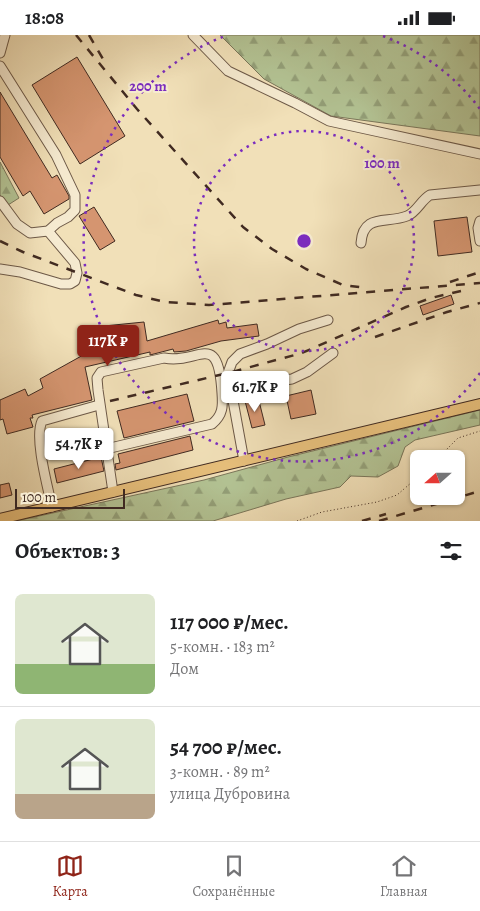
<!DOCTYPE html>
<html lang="ru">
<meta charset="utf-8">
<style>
:root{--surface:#fff;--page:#f2f2f2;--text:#202124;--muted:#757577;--line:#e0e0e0;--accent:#8f2418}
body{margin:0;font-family:Alegreya,serif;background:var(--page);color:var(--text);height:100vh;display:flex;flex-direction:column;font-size:19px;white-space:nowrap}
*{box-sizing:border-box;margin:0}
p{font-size:16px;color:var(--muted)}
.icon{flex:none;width:28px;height:28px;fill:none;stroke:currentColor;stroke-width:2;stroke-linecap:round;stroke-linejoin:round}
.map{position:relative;height:486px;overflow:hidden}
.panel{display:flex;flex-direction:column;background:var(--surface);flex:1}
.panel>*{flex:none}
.needle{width:32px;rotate:249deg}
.fabs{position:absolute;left:410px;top:415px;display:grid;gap:10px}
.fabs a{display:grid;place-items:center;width:55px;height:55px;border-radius:8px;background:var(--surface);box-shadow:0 1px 4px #0004;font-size:25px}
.scale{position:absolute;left:15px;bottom:12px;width:110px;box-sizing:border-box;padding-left:5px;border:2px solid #402a21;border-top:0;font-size:14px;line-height:18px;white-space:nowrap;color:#402a21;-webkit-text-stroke:4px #f6ebd1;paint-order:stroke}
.price{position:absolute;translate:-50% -42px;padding:0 11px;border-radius:5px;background:#fff;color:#222;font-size:16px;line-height:32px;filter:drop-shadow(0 1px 2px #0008)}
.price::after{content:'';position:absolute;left:50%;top:30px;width:15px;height:11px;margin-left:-8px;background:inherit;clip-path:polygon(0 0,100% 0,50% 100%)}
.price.active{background:var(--accent);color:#fff}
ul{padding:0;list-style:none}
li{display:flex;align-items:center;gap:15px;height:125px;padding:0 15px}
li+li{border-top:1px solid var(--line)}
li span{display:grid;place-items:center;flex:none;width:140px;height:100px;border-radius:8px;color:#555}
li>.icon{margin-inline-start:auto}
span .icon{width:60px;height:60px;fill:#fffc;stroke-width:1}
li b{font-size:21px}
h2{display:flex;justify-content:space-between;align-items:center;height:60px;padding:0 15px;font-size:21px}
.status{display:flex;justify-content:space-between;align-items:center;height:35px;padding:0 25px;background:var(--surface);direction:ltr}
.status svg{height:14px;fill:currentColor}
.tabs{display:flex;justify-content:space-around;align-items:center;height:70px;border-top:1px solid var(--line);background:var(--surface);font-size:14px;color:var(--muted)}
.tabs a{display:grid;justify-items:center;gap:2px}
.tabs .active{color:var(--accent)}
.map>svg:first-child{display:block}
</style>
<div class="status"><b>18:08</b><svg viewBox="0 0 49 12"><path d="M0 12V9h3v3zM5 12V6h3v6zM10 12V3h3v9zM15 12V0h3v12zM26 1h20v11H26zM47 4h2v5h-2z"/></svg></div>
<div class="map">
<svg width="480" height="486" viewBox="0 0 480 486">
<defs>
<pattern id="forest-firs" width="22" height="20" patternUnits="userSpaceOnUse" patternTransform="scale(1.25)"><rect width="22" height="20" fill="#b3c394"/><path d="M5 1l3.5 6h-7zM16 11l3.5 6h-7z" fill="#939f78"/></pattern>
</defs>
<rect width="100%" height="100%" fill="#f1e0b8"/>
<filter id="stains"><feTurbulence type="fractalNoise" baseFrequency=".004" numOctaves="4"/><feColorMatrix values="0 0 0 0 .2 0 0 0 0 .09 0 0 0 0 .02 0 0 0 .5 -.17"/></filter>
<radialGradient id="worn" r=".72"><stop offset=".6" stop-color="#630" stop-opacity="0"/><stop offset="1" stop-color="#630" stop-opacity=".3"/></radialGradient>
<!-- forest -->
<g fill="url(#forest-firs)" stroke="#7a765a">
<path d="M220,0H480V101L331,81L264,44Z"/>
<path d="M0,127L19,163L8,170L0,160Z"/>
<path d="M480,375V390L415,405L405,412L398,431L378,442L351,441L340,452L286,464L213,486H16L204,445L288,422Z"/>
</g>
<!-- building -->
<g fill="#d59570" stroke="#402a21">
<path d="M77,22L125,101L80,129L32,50Z"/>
<path d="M0,57L52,143L57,140L69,161V164L44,179L30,156L23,161L0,122Z"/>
<path d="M94,172L115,206L100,215L79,181Z"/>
<path d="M467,182L472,217L438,221L434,186Z"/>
<path d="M451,260L454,269L423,280L420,271Z"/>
<path d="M218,285L219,289L226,287L227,293L257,289L259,301L221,306L186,316L174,317L173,314L150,320V317L85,332L92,365L32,380L33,383H30L33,392L7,399L3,384L0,385V365L25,354L28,361L43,353L40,344L85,319L107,314L104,291L144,287L147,306Z"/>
<path d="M311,355L316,379L291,384L286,361Z"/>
<path d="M187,359L194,386L124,403L117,376Z"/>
<path d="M258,362L265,390L252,393L245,366Z"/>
<path d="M190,401L193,415L116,435L115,429L120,428L118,419Z"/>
<path d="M101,422L104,436L57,448L54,434Z"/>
<path d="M9,448L12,460L0,463V450Z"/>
</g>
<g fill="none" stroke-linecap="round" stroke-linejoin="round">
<!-- minor casing -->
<g stroke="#6c5847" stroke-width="11">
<g id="minor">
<path d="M193,0L228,36L295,68L329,86L480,119"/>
<path d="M0,18L5,0"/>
<path d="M0,31L56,120L75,160V175L68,182L57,188L48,196L30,198L17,189L0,166"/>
<path d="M480,186L478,193L480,206"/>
<path d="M361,208C363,178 387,189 407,181C417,177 421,165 430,160L480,155"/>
<path d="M0,234L20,237L61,249H70L75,246L77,238L75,228L48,196"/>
<path d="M231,353L292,344L307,337L333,318"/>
<path d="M106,414L212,389C223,380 223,371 222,358C218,293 199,330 164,323L101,337L97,343L98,355L113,457"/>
<path d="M244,426L228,338L232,327L240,319L267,309L299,294L328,285"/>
<path d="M52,472C48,453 34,403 42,386L99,370"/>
</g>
</g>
<!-- major casing -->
<g stroke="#402a21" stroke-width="12">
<path id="major" d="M0,484L480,369"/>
</g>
<!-- path -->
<g stroke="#402a21" stroke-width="1" stroke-dasharray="1 2.5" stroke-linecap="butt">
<path d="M437,424L458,403L480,396"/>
<path d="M297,486L322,477L377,467L397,460L419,441"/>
</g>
<!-- minor -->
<use href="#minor" stroke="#f6ebd1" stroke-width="9"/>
<!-- major -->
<use href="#major" stroke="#e8c07c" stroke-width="10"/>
<!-- rail -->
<g stroke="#402a21" stroke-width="2.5" stroke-dasharray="9 9" stroke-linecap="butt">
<path d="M76,0L137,74L243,192L272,214L306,234L343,250L366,253"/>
<path d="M89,0L103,24"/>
<path d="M0,206L23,217L136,260L165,267L209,270L480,248"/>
<path d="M450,247L480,237"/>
<path d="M375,302L447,277L480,268"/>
<path d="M110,366L232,337L302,318L406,272L431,263L465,255"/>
<path d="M362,486L386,479"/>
<path d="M379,486L480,456"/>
</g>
</g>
<!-- distance rings -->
<g fill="none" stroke="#7b2cbf" stroke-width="2.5" stroke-dasharray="2.5 5">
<circle cx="304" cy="206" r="110"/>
<path d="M480 338A220 220 0 1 1 225 1M383 1A220 220 0 0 1 480 74"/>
</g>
<circle cx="304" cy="206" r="8" fill="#7b2cbf" stroke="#f6ebd1" stroke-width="2.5"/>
<g font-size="15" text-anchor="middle" font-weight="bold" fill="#7b2cbf" stroke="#f6ebd1" stroke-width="4" stroke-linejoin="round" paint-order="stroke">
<text x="148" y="56">200 m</text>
<text x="382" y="133">100 m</text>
</g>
<rect width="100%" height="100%" filter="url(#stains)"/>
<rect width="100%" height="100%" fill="url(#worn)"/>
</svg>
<div class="fabs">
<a><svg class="needle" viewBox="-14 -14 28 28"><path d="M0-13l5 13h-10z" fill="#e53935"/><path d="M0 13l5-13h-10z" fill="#757577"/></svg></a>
</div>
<div class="scale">100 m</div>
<b class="price active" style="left:108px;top:332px">117K ₽</b>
<b class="price" style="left:255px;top:378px">61.7K ₽</b>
<b class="price" style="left:79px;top:435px">54.7K ₽</b>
</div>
<section class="panel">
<h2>Объектов: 3<svg class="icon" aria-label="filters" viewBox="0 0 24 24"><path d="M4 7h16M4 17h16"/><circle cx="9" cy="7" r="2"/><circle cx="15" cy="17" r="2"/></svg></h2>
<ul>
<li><span style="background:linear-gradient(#dfe7d0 70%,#8fb573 0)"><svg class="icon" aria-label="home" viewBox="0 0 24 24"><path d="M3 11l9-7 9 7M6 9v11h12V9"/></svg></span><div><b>117 000 ₽/мес.</b><p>5-комн. · 183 m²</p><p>Дом</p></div></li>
<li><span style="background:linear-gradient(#dfe7d0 75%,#b9a48a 0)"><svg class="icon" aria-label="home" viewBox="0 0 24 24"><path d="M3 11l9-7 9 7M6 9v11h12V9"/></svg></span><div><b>54 700 ₽/мес.</b><p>3-комн. · 89 m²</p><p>улица Дубровина</p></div></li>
</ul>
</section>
<nav class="tabs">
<a class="active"><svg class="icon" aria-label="map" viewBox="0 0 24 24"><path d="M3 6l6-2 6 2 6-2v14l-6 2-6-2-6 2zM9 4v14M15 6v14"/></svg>Карта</a>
<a><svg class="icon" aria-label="saved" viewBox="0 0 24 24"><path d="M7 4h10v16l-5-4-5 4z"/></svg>Сохранённые</a>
<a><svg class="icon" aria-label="home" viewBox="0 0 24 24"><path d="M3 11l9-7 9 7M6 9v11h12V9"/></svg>Главная</a>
</nav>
